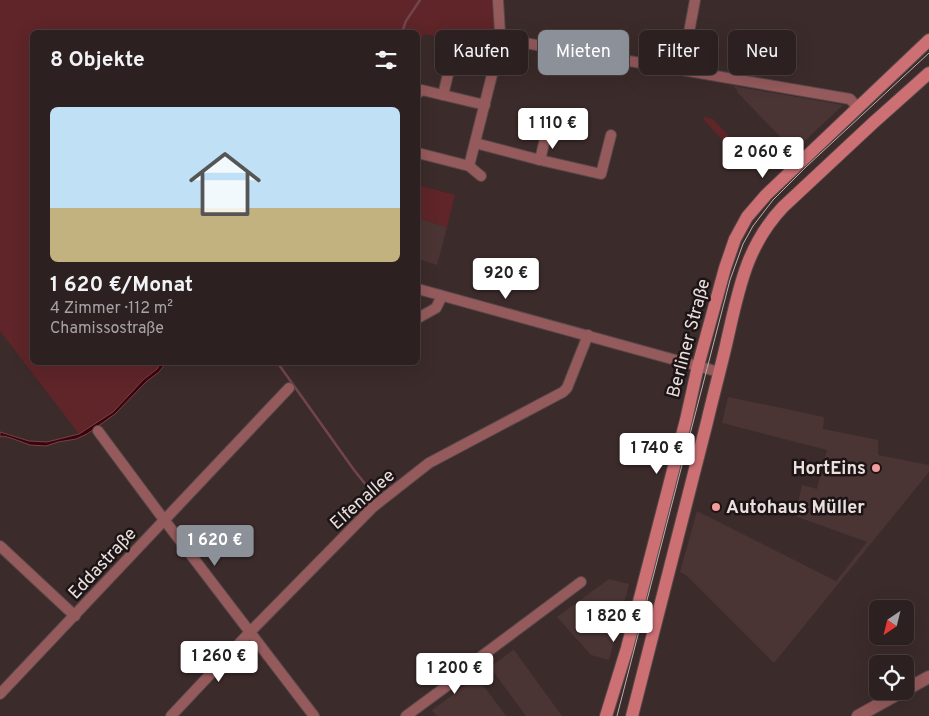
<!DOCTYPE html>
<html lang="de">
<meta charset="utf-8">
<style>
:root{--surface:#2d2020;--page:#352829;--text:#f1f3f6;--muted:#a7a3a5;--line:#483e3e;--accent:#8c9099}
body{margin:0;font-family:Overpass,sans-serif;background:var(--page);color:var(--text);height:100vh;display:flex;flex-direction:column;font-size:19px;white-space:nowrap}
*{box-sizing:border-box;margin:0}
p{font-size:16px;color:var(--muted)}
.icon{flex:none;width:28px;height:28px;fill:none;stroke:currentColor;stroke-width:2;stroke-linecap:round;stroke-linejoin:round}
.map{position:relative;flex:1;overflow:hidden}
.sheet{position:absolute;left:30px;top:30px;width:390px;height:335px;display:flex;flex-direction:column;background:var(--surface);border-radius:8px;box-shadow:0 5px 20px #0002,0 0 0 1px var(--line)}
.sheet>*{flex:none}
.top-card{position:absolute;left:435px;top:30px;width:419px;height:45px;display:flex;gap:10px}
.needle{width:32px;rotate:215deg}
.tools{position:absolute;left:869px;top:600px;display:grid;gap:10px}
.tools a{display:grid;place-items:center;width:45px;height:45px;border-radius:8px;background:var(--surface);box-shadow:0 5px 20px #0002,0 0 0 1px var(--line);font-size:25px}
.price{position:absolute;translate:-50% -42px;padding:0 11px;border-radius:5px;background:#fff;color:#222;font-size:16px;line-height:32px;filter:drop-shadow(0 1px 2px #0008)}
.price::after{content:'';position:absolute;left:50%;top:30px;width:15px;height:11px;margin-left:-8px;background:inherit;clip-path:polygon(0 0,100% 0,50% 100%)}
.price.current{background:var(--accent);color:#fff}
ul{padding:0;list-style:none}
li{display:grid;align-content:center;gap:10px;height:265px;padding:0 20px}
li+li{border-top:1px solid var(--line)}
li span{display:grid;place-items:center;height:155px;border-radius:8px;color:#555}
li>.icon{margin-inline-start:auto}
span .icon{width:90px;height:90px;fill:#fffc;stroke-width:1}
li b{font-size:21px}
h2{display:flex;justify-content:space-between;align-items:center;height:60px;padding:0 20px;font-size:21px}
.chip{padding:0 18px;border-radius:8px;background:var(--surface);box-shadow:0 5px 20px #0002,0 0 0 1px var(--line);font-size:18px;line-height:45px}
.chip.current{background:var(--accent);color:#fff}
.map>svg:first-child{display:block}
</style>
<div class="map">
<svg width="929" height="716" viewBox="0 0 929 716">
<rect width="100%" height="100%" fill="#3c2b2b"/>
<!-- built -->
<g fill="#4b3434">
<path d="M733,86L843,105L794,151L737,92L738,91Z"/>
<path d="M418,218L447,227L437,265L418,259Z"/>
<path d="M728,397L824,417L823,429L878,440V455L929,465V472L774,663L687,576L680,572L697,511L836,581L867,542L795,516L802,485L817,489L827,450L722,423Z"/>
<path d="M609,579L629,584L609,660L591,655L557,617Z"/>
<path d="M513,650H514L562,716H526L490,667Z"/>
<path d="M477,677L506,716H437L432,710Z"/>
</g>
<!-- green -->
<g fill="#5f2529">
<path d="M0,0H493L496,29L492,45L424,34L418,47V32H32V362L161,363L157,369L143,380L113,412L79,434L0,331Z"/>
<path d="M704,117L713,119L730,137L724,142L703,119Z"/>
<path d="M418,185L455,195L447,227L418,218Z"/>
</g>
<!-- water -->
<path fill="#3e020c" stroke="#72444b" d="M161,363H166L159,372L147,381L115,414L87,434L76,439L58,442L46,446L30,445L11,438L3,436L0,437V432L29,441L47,442L79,434L113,412L143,380L157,369Z"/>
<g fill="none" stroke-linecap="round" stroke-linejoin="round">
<!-- stream -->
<g stroke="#72444b" stroke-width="2.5">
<path d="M402,32L406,21L420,0"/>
<path d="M277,362L354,470L371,491"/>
</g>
<!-- minor casing -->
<g stroke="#584848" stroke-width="12">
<g id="minor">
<path d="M498,0L500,33L503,41"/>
<path d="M503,41L507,40L850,99L858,108"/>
<path d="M682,70L695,0"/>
<path d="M418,93L422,90L485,105"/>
<path d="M443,95L451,62"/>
<path d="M475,143L540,160L601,174L611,135"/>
<path d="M418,153L469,166L481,176"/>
<path d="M540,160L549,122"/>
<path d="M469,166L499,47L503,41"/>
<path d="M418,289L719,372"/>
<path d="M418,318L436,308L442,296"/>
<path d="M98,431L159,513L314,716"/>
<path d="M0,546L75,616"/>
<path d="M0,694L289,388"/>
<path d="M171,716L250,632L373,507L429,463L563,392L567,388L588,335"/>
<path d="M406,716L459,677L463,670L581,582"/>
</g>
</g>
<!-- tertiary casing -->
<g stroke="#584848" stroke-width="14">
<g id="tertiary">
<path d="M905,690L929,677"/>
<path d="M858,716L903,691"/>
</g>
</g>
<!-- secondary casing -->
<g stroke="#584848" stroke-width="14">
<g id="secondary">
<path d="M606,716L627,648L686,420L698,366L725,268L735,239L747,217L766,195L929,40"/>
<path d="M632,716C657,618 682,520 707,422C713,396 720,371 726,345C738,293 745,247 783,207L873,123L929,73"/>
</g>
</g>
<!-- minor -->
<use href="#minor" stroke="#955a5c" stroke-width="10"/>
<!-- tertiary -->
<use href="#tertiary" stroke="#955a5c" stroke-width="12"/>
<!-- secondary -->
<use href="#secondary" stroke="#cc7074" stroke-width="12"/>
<!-- tram -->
<path stroke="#bcafaf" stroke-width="1" d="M617,716L730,280L743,244L753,226L773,200L807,166L929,53"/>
</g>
<!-- markers -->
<g fill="#f59b9d" stroke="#1d1515" stroke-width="2">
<circle cx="876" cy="468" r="5"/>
<circle cx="716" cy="507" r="5"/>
</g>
<g text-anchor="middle" stroke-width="5" stroke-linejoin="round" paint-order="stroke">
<!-- street labels -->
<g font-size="18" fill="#eadfdf" stroke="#1d1515">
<text transform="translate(688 338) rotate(-75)" y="6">Berliner Straße</text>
<text transform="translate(362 499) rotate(-42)" y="6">Elfenallee</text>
<text transform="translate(102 563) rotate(-47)" y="6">Eddastraße</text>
</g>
<!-- poi labels -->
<g font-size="18" font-weight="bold" fill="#eadfdf" stroke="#1d1515" text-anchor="end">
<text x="866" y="474">HortEins</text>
<text x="726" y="513" text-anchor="start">Autohaus Müller</text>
</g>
</g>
</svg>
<div class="tools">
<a><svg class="needle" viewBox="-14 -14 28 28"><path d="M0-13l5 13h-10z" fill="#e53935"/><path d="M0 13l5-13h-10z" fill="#a7a3a5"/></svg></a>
<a><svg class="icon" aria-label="locate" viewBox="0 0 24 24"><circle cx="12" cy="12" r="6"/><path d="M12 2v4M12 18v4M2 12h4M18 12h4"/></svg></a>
</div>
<b class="price" style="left:553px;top:150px">1 110 €</b>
<b class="price" style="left:763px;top:179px">2 060 €</b>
<b class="price" style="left:506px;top:300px">920 €</b>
<b class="price" style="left:657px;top:475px">1 740 €</b>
<b class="price current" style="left:215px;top:567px">1 620 €</b>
<b class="price" style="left:614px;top:643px">1 820 €</b>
<b class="price" style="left:219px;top:683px">1 260 €</b>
<b class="price" style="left:455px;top:695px">1 200 €</b>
<div class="top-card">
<a class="chip">Kaufen</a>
<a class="chip current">Mieten</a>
<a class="chip">Filter</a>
<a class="chip">Neu</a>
</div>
<section class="sheet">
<h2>8 Objekte<svg class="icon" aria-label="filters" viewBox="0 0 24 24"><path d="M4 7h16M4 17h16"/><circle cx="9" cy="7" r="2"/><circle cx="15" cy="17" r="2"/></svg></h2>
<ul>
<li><span style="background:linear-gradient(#bfe0f5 65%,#c2b280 0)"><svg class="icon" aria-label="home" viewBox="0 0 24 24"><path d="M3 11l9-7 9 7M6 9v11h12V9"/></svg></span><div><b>1 620 €/Monat</b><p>4 Zimmer · 112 m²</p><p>Chamissostraße</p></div></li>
</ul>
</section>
</div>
